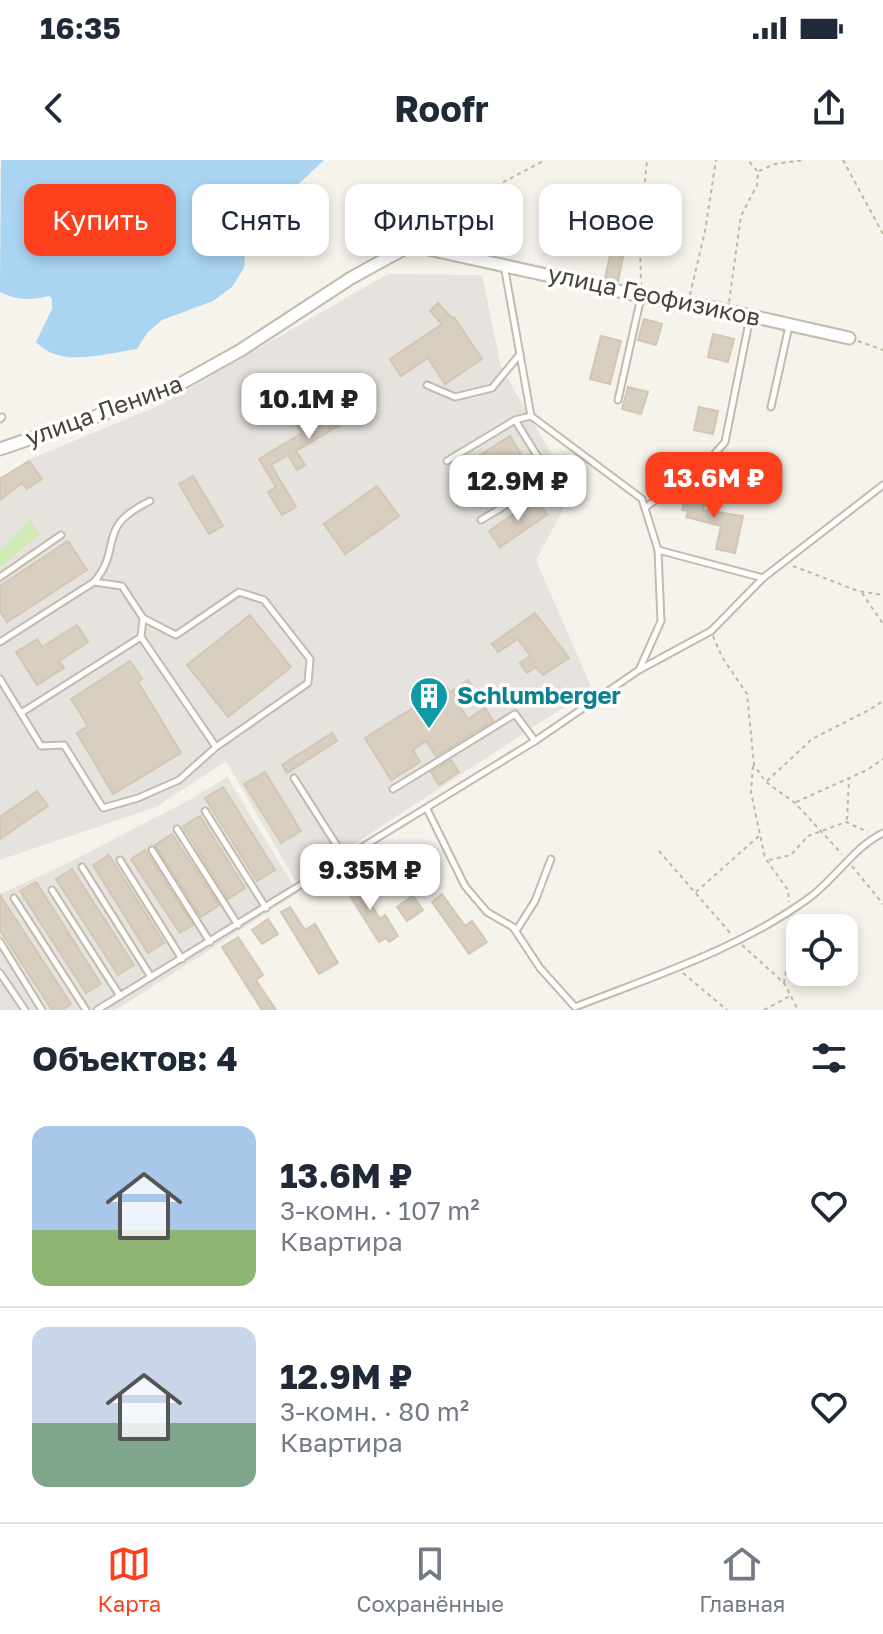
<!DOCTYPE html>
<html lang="ru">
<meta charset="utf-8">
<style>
:root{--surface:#fff;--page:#f6f6f7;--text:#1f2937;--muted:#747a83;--line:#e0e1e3;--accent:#fc3f1d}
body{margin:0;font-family:"Golos Text",sans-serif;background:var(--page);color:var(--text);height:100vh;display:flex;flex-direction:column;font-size:30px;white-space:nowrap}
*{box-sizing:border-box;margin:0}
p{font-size:26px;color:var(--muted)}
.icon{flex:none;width:44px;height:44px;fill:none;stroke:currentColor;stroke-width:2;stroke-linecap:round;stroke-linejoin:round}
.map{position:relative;height:850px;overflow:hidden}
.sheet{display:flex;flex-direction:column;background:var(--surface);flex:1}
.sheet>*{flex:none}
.top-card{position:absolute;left:24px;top:24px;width:836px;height:72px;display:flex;gap:16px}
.controls{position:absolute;left:786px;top:754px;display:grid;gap:16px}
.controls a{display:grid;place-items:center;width:72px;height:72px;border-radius:16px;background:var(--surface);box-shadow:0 4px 12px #0003;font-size:40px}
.price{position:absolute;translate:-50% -68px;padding:0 18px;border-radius:16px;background:#fff;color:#222;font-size:26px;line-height:52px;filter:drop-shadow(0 2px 4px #0008)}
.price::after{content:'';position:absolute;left:50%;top:48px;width:24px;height:18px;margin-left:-12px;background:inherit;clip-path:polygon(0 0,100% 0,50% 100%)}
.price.current{background:var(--accent);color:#fff}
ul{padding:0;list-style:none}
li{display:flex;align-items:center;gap:24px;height:200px;padding:0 32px}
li+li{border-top:2px solid var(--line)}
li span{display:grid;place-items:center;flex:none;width:224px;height:160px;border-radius:16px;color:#555}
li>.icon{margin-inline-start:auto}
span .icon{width:96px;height:96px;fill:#fffc;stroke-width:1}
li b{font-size:34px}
h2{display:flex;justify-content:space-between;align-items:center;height:96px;padding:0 32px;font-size:34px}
.tag{padding:0 28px;border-radius:16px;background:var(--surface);box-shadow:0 4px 12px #0003;font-size:28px;line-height:72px}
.tag.current{background:var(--accent);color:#fff}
.status{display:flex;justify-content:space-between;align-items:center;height:56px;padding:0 40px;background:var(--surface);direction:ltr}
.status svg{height:22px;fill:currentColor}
header{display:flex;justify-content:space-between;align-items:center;height:104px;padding:0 32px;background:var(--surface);font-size:36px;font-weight:700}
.menu{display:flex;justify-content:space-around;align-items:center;height:112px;border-top:2px solid var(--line);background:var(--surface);font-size:22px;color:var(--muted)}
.menu a{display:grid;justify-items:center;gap:4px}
.menu .current{color:var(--accent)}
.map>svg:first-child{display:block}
</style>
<div class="status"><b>16:35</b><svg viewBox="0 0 49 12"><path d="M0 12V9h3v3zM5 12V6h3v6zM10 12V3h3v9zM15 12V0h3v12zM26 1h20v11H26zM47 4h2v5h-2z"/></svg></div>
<header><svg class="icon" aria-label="back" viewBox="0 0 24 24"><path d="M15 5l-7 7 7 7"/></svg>Roofr<svg class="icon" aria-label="share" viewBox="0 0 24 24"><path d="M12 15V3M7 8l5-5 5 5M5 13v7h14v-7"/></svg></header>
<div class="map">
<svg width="883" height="850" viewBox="0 0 883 850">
<rect width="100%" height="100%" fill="#f6f3ec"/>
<!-- industrial -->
<g fill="#e6e2dd">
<path d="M388,114L482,115L501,207L573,331L536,400L592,529L296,722L226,601L156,647L0,700V319L30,299L158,246Z"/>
<path d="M227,617L298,733L116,850H0V734L68,703L193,638Z"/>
</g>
<!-- green -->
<path fill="#d2eab5" d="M30,359L40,375L0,407V388L3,389Z"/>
<!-- water -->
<path fill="#a9d4f2" d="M1,0H324L288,34L237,53L229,67L245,98L244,108L232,127L213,141L162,160L147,173L137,189C106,193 60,209 36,182L52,149V139L49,136C30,140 19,141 0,132Z"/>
<!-- building -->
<g fill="#d8cfc1" stroke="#d3c7b4" stroke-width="2">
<path d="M620,47L633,50L618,121L605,119Z"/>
<path d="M465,54L492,59L489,76L462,71Z"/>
<path d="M587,57L604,60L597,85L581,81Z"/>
<path d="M438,143L452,158L454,157L482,199L445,224L428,198L401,216L390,199L442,164L430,151Z"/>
<path d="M644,159L662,164L656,185L638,180Z"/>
<path d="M713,174L734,179L728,202L708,197Z"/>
<path d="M601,176L621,181L610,224L590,219Z"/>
<path d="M628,227L648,232L641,254L622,249Z"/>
<path d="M350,229L364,251L296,291L305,305L297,310L288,295L271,305L296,347L282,355L268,332L276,327L259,299L302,273L296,263Z"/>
<path d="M699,247L718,251L713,274L694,270Z"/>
<path d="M510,276L521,294L462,332L450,314Z"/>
<path d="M29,301L42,319L27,329L22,323L0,340V319Z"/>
<path d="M193,316L223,366L209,374L179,324Z"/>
<path d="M377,326L399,356L345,394L324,364Z"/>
<path d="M687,329L707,334L703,350L743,356L735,393L716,389L721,366L686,357L688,351L682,350Z"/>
<path d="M536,339L547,355L500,387L489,371Z"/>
<path d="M68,381L87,410L7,462L0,451V426Z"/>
<path d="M535,453L569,498L543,515L536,507L527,513L520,503L530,496L518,479L498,492L492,484Z"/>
<path d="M250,455L291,507L228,557L187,505Z"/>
<path d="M77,465L88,482L59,501L64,508L37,525L16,492L37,479L42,487Z"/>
<path d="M130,501L142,519L138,522L181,593L113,634L77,573L88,566L71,539Z"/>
<path d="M468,520L478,536L460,547L468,559L485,548L493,561L436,596L426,581L413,590L420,602L391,620L365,578L446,527L450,532Z"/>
<path d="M332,573L337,581L287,613L282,605Z"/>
<path d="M451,600L459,612L439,625L431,612Z"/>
<path d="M265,612L301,671L281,683L244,624Z"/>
<path d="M223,627L275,710L257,721L205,638Z"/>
<path d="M37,631L48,646L0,679V657Z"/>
<path d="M200,656L245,728L228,739L183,666Z"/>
<path d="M172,674L219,745L201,757L155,685Z"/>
<path d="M145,690L193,765L180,773L131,699Z"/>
<path d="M109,695L164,783L148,793L93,705Z"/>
<path d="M72,709L134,805L118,815L56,719Z"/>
<path d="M354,716L380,759L385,755L398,776L389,782L386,778L379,782L342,723Z"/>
<path d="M36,722L101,824L86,833L20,731Z"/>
<path d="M442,734L465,766L472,761L487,782L469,794L432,742Z"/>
<path d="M0,735L71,844L62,850H52L0,770Z"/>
<path d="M413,736L423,750L407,761L397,747Z"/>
<path d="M290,747L305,770L315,764L338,803L319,814L281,752Z"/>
<path d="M268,759L278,774L262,784L252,770Z"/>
<path d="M238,777L263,815L256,820L276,850H262L222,787Z"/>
</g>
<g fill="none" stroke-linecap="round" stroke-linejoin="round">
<!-- service casing -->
<g stroke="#c2bbae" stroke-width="9">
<g id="service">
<path d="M504,105L531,256"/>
<path d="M427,225L455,237L492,228L520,194"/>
<path d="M618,240L641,137"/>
<path d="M771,247L789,166"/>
<path d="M531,256L642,339L658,390L661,461L640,508"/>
<path d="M0,259L2,257"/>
<path d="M447,301L515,260"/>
<path d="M645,348L710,299L725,282L750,157"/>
<path d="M481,360L551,318L515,260L531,256"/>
<path d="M658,390L763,418"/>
<path d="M0,417L61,375"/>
<path d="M94,422L122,426L143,458L141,477L216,587"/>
<path d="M0,482L94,422C124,387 94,368 150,341"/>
<path d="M0,519L41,586L64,585L103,648L138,638L179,620L216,587L308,523L310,499L264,440L239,432L176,475L143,458"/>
<path d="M21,553L141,477"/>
<path d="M294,618L346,700"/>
<path d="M393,629L515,554L535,581"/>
<path d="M427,649L465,726L487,752L513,767L540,808L575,847C654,816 739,789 809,738C835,719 854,687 883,673"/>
<path d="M205,651L266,748"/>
<path d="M177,669L238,765"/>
<path d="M152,690L210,782"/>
<path d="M120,700L182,799"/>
<path d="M82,707L151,817"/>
<path d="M52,730L120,836"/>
<path d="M14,738L86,850"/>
<path d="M516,771L535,741L551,699"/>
<path d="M0,782L42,850"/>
<path d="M0,813L25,850"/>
<path d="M97,850L535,581L639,510L711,471L763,418L883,325"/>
</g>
</g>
<!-- minor casing -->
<g stroke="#c2bbae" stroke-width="15">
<path id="minor" d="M0,289L164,233L241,190L351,118L411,85L641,136L720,149L849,178"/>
</g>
<!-- path -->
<g stroke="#c4b79f" stroke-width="2" stroke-dasharray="4 4" stroke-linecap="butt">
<path d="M843,0L883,74"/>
<path d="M759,11L775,4L804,0"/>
<path d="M417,78L430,61L545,0"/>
<path d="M641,126L640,77L647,0"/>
<path d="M690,135L705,71L716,0"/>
<path d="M729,142L741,56L757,25L758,12L748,0"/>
<path d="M858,181L883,190"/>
<path d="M793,406L858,431L883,435"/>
<path d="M862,433L883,464"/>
<path d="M713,476L722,497L747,534L754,605L766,622L795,643L842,694"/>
<path d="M753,606L751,632L765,698L788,730L789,742"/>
<path d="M767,621L812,579L869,550L883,541"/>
<path d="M796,642L867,610L883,599"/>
<path d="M847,660L849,619"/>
<path d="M659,691L732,775"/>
<path d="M769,700L791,695L808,676L846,662L868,672"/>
<path d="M852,706L883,744"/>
<path d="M696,732L760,675"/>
<path d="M742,785L784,823L798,850"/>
<path d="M683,813L727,850"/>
<path d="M784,823L788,800L789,761"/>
<path d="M764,850L790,836"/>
</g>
<!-- service -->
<use href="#service" stroke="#fff" stroke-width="5"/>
<!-- minor -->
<use href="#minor" stroke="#fff" stroke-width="11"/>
</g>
<!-- icons -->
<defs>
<g id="building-pin" transform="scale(2)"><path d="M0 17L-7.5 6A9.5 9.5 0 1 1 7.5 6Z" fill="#0f9aa8" stroke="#fff"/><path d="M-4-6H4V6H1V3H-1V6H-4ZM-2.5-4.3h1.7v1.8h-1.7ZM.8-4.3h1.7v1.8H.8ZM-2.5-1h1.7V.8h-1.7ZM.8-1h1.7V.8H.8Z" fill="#fff"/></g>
</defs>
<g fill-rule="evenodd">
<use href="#building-pin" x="429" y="536"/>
</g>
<g text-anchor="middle" stroke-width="7" stroke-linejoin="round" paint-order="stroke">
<!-- street labels -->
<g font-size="24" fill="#4b4439" stroke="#fff">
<text transform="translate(654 136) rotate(12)" y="8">улица Геофизиков</text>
<text transform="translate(104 251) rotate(-20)" y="8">улица Ленина</text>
</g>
<!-- culture labels -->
<g font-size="24" font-weight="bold" fill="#0d838f" stroke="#fff" text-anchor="start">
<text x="457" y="544">Schlumberger</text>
</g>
</g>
</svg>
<div class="controls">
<a><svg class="icon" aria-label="locate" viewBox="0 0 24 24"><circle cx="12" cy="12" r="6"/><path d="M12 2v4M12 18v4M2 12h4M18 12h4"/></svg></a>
</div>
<b class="price" style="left:309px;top:281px">10.1M ₽</b>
<b class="price current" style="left:714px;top:360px">13.6M ₽</b>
<b class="price" style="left:518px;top:363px">12.9M ₽</b>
<b class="price" style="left:370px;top:752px">9.35M ₽</b>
<div class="top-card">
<a class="tag current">Купить</a>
<a class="tag">Снять</a>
<a class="tag">Фильтры</a>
<a class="tag">Новое</a>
</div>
</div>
<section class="sheet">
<h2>Объектов: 4<svg class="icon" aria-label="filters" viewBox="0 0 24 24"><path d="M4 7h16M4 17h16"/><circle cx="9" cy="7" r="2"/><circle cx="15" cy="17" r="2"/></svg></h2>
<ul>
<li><span style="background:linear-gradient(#a9c7e8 65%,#8fb573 0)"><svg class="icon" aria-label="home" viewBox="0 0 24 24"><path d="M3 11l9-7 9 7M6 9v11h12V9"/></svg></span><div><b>13.6M ₽</b><p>3-комн. · 107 m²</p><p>Квартира</p></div><svg class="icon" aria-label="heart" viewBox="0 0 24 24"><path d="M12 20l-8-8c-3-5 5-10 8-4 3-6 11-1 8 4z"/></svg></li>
<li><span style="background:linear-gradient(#c9d6e8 60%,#7fa58c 0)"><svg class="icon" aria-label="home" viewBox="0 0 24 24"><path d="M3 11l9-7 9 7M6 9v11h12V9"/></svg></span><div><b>12.9M ₽</b><p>3-комн. · 80 m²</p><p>Квартира</p></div><svg class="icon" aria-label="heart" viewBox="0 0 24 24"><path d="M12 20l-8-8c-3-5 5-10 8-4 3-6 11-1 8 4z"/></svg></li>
</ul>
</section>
<nav class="menu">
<a class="current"><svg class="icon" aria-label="map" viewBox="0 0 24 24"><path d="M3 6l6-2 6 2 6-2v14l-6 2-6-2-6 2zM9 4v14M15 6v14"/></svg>Карта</a>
<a><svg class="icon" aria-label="saved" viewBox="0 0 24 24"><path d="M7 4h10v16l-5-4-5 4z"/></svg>Сохранённые</a>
<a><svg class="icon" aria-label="home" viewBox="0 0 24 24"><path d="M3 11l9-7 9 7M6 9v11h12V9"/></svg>Главная</a>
</nav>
